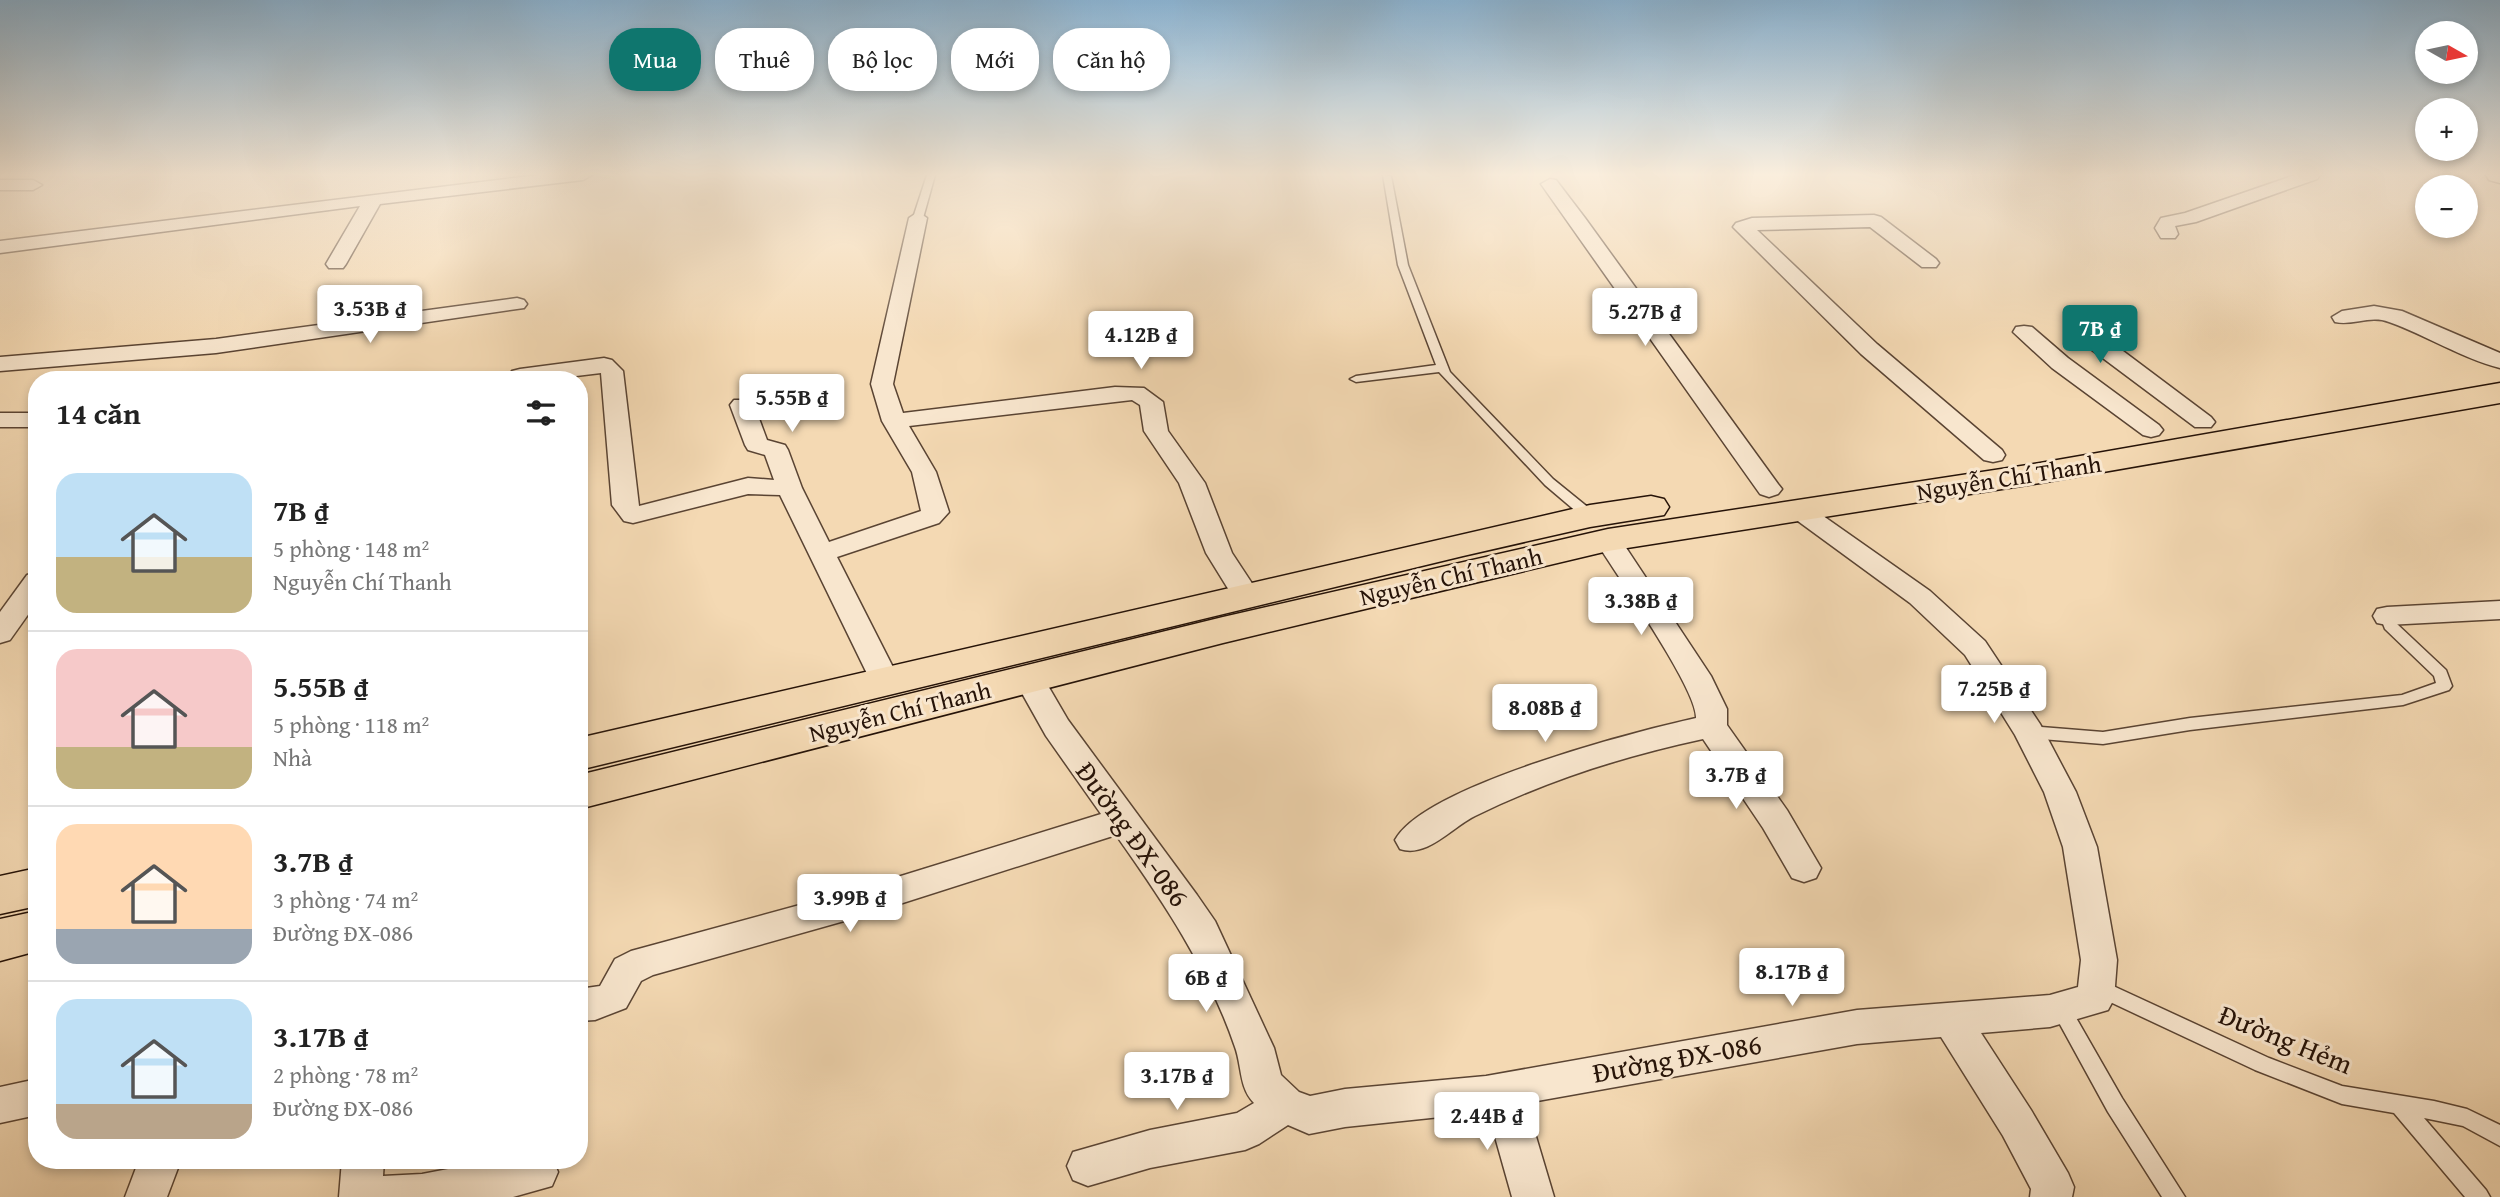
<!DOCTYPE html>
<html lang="vi">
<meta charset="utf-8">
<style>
:root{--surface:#fff;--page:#f6f6f6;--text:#222;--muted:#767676;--line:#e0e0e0;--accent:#0f766e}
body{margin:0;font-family:"Gentium Book Plus",serif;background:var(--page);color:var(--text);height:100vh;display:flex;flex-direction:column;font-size:26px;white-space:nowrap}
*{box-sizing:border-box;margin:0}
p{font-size:23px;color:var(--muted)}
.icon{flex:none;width:38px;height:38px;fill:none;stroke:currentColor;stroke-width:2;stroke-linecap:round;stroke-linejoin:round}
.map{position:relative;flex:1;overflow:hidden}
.side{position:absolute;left:28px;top:371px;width:560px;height:798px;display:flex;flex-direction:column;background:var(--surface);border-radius:28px;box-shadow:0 4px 10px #0003}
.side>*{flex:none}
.banner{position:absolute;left:609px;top:28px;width:665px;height:63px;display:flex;gap:14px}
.needle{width:46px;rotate:99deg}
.controls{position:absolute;left:2415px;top:21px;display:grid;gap:14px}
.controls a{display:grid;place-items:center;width:63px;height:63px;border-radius:50%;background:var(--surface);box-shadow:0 4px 10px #0003;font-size:35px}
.price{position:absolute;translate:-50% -60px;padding:0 16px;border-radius:7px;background:#fff;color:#222;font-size:23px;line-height:46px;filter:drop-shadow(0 2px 4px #0008)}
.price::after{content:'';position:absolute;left:50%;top:42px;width:21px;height:16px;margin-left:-10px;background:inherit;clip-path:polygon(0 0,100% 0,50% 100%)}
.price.on{background:var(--accent);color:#fff}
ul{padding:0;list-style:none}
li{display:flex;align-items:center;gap:21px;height:175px;padding:0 28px}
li+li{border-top:2px solid var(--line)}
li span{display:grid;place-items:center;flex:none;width:196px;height:140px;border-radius:21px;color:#555}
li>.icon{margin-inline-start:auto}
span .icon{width:84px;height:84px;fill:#fffc;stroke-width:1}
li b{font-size:30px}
h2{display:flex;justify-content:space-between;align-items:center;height:84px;padding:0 28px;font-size:30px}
.chip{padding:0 24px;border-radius:28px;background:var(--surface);box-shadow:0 4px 10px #0003;font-size:24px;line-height:63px}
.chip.on{background:var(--accent);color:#fff}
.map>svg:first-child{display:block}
</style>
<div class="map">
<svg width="2500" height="1197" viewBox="0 0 2500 1197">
<rect width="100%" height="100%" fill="#f4d9b3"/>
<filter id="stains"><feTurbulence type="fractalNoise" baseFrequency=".00286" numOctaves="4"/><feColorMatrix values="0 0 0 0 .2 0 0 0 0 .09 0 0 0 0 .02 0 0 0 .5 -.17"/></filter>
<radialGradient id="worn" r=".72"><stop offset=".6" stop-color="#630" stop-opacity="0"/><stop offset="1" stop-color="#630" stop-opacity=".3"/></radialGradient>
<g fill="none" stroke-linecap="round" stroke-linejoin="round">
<!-- lane casing -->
<g stroke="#5a4433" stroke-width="3">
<g id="lane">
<path d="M927,175H935L923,218L918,221L913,218Z"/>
<path d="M1383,175L1391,176L1408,265L1450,372L1553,479L1595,513L1597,516L1595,519H1585L1545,485L1439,372L1356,382L1350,379L1356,376L1436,365L1398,265Z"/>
<path d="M2387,611L2392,613L2397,624L2446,670L2452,686L2449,690L2403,705L2190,730L2103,744L2029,738L2023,736L2021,732L2023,728L2029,726L2103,732L2190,718L2402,695L2436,683L2434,676L2385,629L2380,616Z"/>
<path d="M2098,979L2269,1058L2342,1086L2434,1101L2467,1109L2500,1125V1146L2463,1126L2424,1118L2486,1190L2490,1197H2465L2394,1113L2342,1104L2255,1070L2091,993L2089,987L2091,981Z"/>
<path d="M2060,1000L2067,1002L2122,1098L2185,1197H2162L2108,1112L2051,1008L2053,1002Z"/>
</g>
</g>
<!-- street casing -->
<g stroke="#5a4433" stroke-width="3">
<g id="street">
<path d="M538,175H592L583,180L380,204L346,264L343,268H329L326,264L360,206L0,253V241Z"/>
<path d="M2295,175H2320L2317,179L2196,222L2175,226L2178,234L2175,238H2161L2155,228L2161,218L2185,213Z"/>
<path d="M1550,179L1556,180L1585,218L1778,484L1782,489L1778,494L1769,497L1760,494L1733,456L1541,184Z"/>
<path d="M0,180H33L42,185L33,190H0Z"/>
<path d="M918,212L927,218L893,384L903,413L1115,387L1144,388L1163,402L1168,431L1205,483L1232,553L1259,594L1255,600L1245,603L1235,600L1206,553L1179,483L1144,431L1140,405L1132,400L909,426L936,472L949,512L939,523L837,557L901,683L897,690L886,693L875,690L780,495L748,494L633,523L624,521L612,505L601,373L543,380H511L509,376L512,371L520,369L604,358L612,360L623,371L639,506L748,478L774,480L765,455L748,450L745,445L730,405L734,400H750L754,405L767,440L785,445L788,450L802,488L829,542L921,511L912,472L882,421L871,384L909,218Z"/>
<path d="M1874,215L1881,217L1936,259L1939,263L1936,267H1922L1870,227L1757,230L1877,344L2002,450L2005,455L2002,460L1993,462L1984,460L1861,354L1733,227L1736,223L1752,218Z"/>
<path d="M517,298L524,300L527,304L524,308L216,353L0,371V357L216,339Z"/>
<path d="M2374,306L2402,311L2500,353V368C2461,358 2426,335 2389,322C2370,315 2353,326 2335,322L2332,317L2342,311Z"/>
<path d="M2110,319L2118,320L2121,325L2107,339L2211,417L2215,422L2211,427H2195L2088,347L2084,335L2102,320Z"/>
<path d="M2024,326L2032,327L2068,358L2159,425L2163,430L2159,435L2151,437L2143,435L2052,368L2013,332L2016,327Z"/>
<rect x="0" y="413" width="37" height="14"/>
<path d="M1800,503L1809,506L1930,591L1985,641L2040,724L2076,792L2097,847L2117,960L2114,999L2108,1010L2050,1027L1981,1033L2031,1110L2068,1173L2074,1187L2072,1197H2030L2031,1189L2003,1136L1941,1037L1857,1044L1526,1103L1554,1197H1512L1488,1112L1345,1127L1309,1134L1288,1125L1259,1144L1245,1150L1150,1168L1088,1186L1073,1180L1067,1166L1073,1152L1150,1130L1237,1113L1254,1103C1239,1088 1242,1066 1235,1047C1208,968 1164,903 1116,835L862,916L653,975L641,981L626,1008L595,1020L579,1021V989L600,986L615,959L631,951L862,888L1101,814L1046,736L1014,679L1018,672L1029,669L1040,672L1068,720L1197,895L1215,921L1274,1048L1281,1075L1299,1092L1310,1096L1345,1089L1486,1076L1857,1010L2050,995L2078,987L2081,960L2063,847L2044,792L2015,735L1965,655L1910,603L1791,516L1787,511L1791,506Z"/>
<path d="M1608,532L1617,534L1711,676L1727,709V725L1787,810L1821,868L1816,878L1804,882L1792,878L1763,828L1703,739C1624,756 1548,780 1475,816C1451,828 1427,858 1400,849L1395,840C1424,786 1634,732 1696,718C1698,690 1614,571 1595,540L1599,534Z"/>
<path d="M37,572V602L10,640L0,643V612L27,575Z"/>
<path d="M2500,601V619L2387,625L2377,623L2373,616L2377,609L2387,607Z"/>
<path d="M37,1079V1115L0,1123V1087Z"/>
<path d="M139,1160H181L167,1197H125Z"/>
<path d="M342,1160H384L383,1176L422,1174L495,1160H553L558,1172L552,1186L513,1197H339Z"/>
</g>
</g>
<!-- secondary casing -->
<g stroke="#261308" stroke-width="3">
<path id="secondary" d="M2486,175H2500V183L2489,180Z"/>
</g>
<!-- primary casing -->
<g stroke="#261308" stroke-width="3">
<g id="primary">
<path d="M2500,383V403L2040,483L1608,551L1223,643L579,809V775L1223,617L1608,529L2040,463Z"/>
<path d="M1651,496L1664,499L1669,507L1664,515L1590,527L1463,556L579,770V738L1590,505Z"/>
<path d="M37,868V906L0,914V876Z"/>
<path d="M37,911V951L0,961V919Z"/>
</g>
</g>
<!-- lane -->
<use href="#lane" fill="#f8e6ce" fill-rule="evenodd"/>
<!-- street -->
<use href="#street" fill="#f8e6ce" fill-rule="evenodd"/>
<!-- secondary -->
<use href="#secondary" fill="#f8e6ce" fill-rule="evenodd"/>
<!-- primary -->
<use href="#primary" fill="#f4d9b3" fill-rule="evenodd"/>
</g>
<!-- sky -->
<linearGradient id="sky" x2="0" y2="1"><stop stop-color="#8bb5d5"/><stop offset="0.51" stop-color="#faeedd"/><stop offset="1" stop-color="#faeedd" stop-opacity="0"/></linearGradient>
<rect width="2500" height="342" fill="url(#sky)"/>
<g text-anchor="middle" stroke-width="6" stroke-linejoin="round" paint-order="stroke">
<!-- street labels -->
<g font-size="24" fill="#261308" stroke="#f8e6ce">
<text transform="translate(2009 478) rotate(-9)" y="8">Nguyễn Chí Thanh</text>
<text transform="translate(1451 577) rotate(-13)" y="8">Nguyễn Chí Thanh</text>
<text transform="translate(900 712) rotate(-14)" y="8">Nguyễn Chí Thanh</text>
</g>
<!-- near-street labels -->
<g font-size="28" fill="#261308" stroke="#f8e6ce">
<text transform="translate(1133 834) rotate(54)" y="10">Đường ĐX-086</text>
<text transform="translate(2286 1039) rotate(22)" y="10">Đường Hẻm</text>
<text transform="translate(1677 1058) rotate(-10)" y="10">Đường ĐX-086</text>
</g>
</g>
<rect width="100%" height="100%" filter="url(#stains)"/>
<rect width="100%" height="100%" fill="url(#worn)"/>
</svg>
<div class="controls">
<a><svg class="needle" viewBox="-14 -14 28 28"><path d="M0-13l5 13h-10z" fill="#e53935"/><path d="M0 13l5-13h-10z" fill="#767676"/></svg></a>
<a>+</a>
<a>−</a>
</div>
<b class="price" style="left:370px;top:345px">3.53B ₫</b>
<b class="price" style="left:1645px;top:348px">5.27B ₫</b>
<b class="price on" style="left:2100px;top:365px">7B ₫</b>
<b class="price" style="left:1141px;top:371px">4.12B ₫</b>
<b class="price" style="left:792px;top:434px">5.55B ₫</b>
<b class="price" style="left:1641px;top:637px">3.38B ₫</b>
<b class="price" style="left:1994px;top:725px">7.25B ₫</b>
<b class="price" style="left:1545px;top:744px">8.08B ₫</b>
<b class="price" style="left:1736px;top:811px">3.7B ₫</b>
<b class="price" style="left:850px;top:934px">3.99B ₫</b>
<b class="price" style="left:1792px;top:1008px">8.17B ₫</b>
<b class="price" style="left:1206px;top:1014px">6B ₫</b>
<b class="price" style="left:1177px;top:1112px">3.17B ₫</b>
<b class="price" style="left:1487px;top:1152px">2.44B ₫</b>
<div class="banner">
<a class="chip on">Mua</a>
<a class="chip">Thuê</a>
<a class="chip">Bộ lọc</a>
<a class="chip">Mới</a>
<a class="chip">Căn hộ</a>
</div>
<section class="side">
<h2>14 căn<svg class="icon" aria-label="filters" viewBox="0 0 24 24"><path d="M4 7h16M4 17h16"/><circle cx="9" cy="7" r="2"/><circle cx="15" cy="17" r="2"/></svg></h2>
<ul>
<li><span style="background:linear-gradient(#bfe0f5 60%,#c2b280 0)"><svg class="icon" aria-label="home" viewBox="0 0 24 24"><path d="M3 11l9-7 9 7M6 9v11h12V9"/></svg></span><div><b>7B ₫</b><p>5 phòng · 148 m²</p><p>Nguyễn Chí Thanh</p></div></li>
<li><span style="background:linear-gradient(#f6c9c9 70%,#c2b280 0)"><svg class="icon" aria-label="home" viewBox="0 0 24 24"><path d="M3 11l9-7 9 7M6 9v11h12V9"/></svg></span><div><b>5.55B ₫</b><p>5 phòng · 118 m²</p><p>Nhà</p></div></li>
<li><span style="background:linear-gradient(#ffd9b3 75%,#9aa5b1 0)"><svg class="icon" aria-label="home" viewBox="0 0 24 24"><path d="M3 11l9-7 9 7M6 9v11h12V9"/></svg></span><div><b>3.7B ₫</b><p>3 phòng · 74 m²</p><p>Đường ĐX-086</p></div></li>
<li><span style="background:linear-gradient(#bfe0f5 75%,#b9a48a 0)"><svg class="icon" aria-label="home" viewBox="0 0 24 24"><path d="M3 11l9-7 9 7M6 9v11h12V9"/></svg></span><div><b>3.17B ₫</b><p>2 phòng · 78 m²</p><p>Đường ĐX-086</p></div></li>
</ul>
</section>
</div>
